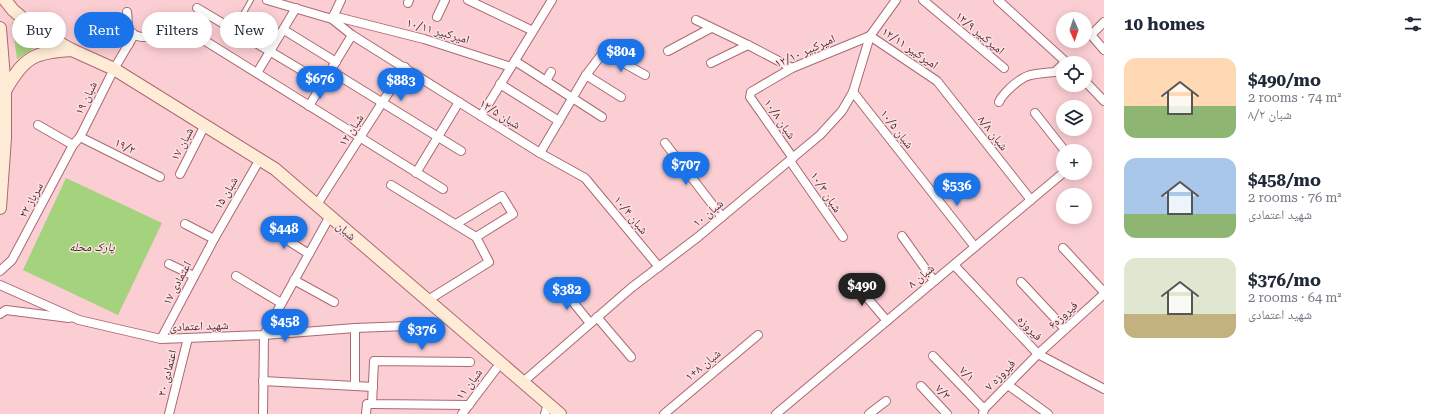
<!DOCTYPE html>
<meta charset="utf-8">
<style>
:root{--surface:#fff;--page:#f6f6f7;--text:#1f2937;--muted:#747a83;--accent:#1a73e8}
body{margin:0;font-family:"Roboto Serif","Noto Naskh Arabic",serif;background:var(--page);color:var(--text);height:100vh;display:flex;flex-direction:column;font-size:15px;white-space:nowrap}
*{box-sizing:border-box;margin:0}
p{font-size:13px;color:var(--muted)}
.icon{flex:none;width:22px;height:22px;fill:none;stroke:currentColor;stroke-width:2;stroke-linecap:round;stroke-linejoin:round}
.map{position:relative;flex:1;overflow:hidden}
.panel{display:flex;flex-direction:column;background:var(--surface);width:340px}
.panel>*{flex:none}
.guide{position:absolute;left:12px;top:12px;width:380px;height:36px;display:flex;gap:8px}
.needle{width:26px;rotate:177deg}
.tools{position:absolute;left:1056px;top:12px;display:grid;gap:8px}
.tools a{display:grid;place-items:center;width:36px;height:36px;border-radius:50%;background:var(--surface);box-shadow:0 2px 10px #0003;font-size:20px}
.price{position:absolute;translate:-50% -34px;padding:0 9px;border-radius:14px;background:var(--accent);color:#fff;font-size:13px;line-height:26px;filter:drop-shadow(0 1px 2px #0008)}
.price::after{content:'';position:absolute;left:50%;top:24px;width:12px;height:9px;margin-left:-6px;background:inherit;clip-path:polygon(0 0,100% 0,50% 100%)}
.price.selected{background:#222;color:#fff}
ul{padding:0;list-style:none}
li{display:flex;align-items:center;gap:12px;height:100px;padding:0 20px}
li span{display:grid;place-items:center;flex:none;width:112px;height:80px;border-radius:12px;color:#555}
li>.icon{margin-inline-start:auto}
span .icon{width:48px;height:48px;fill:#fffc;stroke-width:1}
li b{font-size:17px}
h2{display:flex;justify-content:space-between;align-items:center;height:48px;padding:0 20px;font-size:17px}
.chip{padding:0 14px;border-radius:18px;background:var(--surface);box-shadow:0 2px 10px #0003;font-size:14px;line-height:36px}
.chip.selected{background:var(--accent);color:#fff}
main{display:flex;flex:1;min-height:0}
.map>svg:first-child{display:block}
</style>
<main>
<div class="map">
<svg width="1104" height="414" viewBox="0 0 1104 414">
<rect width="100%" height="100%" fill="#fbced3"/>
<!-- green -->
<g fill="#a5d27c">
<path d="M12,22L43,42L17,59Z"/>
<path d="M66,178L162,223L118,315L23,270Z"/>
</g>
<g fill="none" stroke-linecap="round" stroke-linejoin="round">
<!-- lane casing -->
<g stroke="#ab6972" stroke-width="6">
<path id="lane" d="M234,30L251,0"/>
</g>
<!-- street casing -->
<g stroke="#ab6972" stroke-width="10">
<g id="street">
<path d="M267,0L332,19L352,35L540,153L585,178L659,267"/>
<path d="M468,0L529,29"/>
<path d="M923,0L1004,68"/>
<path d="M998,0L1067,63"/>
<path d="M408,3L409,0"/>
<path d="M197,8L323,83"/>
<path d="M127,12C128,17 127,24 129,29C138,43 157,37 162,23"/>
<path d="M333,16L424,39L511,67"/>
<path d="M437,17L445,0"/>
<path d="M332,19L341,0"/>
<path d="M696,20L748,45L792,68"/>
<path d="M1104,22L1092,34V36L1104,50"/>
<path d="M186,29L443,189"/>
<path d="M284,30L336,62"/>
<path d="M104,34L129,44"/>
<path d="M870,36L937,81L1031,200"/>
<path d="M668,51L711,28"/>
<path d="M515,61L602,117"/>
<path d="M711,63L748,45"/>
<path d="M331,71L461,151"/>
<path d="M257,73L296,8"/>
<path d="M586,75L621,97"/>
<path d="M546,81L551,72"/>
<path d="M1085,81L1104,101"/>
<path d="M500,84L559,121"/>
<path d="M853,92L975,247"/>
<path d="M999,102C1001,97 1005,93 1009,89C1026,73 1032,74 1055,72L1063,64"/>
<path d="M309,106L352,35"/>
<path d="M1035,113L1065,151"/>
<path d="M481,116L552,0"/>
<path d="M38,125L73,145"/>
<path d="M80,137L160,177"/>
<path d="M665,143L722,217"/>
<path d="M540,153L586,75L602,54L606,53L645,75"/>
<path d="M793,158L750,97L751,92L792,68L870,36"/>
<path d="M790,161L843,237"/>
<path d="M416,173L459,102"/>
<path d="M180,174L205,125"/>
<path d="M391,185L476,237L489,262L428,300"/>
<path d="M316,206L405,67"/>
<path d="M185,224L214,239"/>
<path d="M456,224L502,196L513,214L476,237"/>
<path d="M270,229L309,254"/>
<path d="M902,236L934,281"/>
<path d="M1063,248L1104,292"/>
<path d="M169,264L194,276"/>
<path d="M954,265L1038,354L1104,389"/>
<path d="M0,271L12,260L73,145L80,137L114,69L134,35"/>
<path d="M236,276L281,303"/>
<path d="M294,280L334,302"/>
<path d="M852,280L887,321"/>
<path d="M1021,282L1065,329"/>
<path d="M0,285L79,320L161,339L264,335L355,328L407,326"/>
<path d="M560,286L590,323"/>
<path d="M0,314L6,310L69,318"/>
<path d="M597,317L631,357"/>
<path d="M161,339L214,239L260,159"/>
<path d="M933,356L984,409"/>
<path d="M263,381L373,387"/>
<path d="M523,382L631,288L698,237L820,135L842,111L853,92L870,36L896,0"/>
<path d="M1008,385L1048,414"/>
<path d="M355,386V328"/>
<path d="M921,386L947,414"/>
<path d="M469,405L372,404L374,361L470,362"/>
<path d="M169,414L188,338"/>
<path d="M263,414L264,335L330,216"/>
<path d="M366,414L367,404H372"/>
<path d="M462,414L496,369"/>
<path d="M545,414L548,404"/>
<path d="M664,414L758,335"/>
<path d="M776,414L1063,173"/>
<path d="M869,414L886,401"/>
<path d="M983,414L984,409L1038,354L1104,294"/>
</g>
</g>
<!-- secondary casing -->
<g stroke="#ab6972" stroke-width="14">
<g id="secondary">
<path d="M5,0L13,10L27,22L56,41L72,50L114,69L275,169L560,414"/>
<path d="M0,28L5,91V138L0,208"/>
<path d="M5,91C24,57 34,52 72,50"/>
</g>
</g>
<!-- lane -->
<use href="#lane" stroke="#fff" stroke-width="4"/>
<!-- street -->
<use href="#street" stroke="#fff" stroke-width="8"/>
<!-- secondary -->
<use href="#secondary" stroke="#ffecd6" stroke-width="12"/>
</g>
<g text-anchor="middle" stroke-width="3" stroke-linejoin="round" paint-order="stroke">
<!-- street labels -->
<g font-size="12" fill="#4d3034" stroke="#fee0e3">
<text transform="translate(438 31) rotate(16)" y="4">۱۰/۱۱ امیرکبیر</text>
<text transform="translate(980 33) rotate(40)" y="4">۱۲/۹ امیرکبیر</text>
<text transform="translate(910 48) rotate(34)" y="4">۱۲/۱۱ امیرکبیر</text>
<text transform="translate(805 51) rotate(-24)" y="4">۱۲/۱۰ امیرکبیر</text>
<text transform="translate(86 98) rotate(-64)" y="4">۱۹ شبان</text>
<text transform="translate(500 114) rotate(32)" y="4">۱۲/۵ شبان</text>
<text transform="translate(780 119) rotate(55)" y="4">۱۰/۸ شبان</text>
<text transform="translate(897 129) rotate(52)" y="4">۱۰/۵ شبان</text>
<text transform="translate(351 130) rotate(-57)" y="4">۱۲ شبان</text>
<text transform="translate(993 133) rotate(52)" y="4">۸/۸ شبان</text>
<text transform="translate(182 144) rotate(-63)" y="4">۱۷ شبان</text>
<text transform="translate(125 146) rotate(26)" y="4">۱۹/۲</text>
<text transform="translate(826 192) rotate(56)" y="4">۱۰/۳ شبان</text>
<text transform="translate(226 193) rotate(-60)" y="4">۱۵ شبان</text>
<text transform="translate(31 200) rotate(-62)" y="4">سرباز ۲۲</text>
<text transform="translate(708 213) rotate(-40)" y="4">۱۰ شبان</text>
<text transform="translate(631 215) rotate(50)" y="4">۱۰/۴ شبان</text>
<text transform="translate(346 231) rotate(41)" y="4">شبان</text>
<text transform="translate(921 276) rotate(-40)" y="4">۸ شبان</text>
<text transform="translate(177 283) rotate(-62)" y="4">۱۷ اعتمادی</text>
<text transform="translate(1063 315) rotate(-42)" y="4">فیروزه۶</text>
<text transform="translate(199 326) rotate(-2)" y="4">شهید اعتمادی</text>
<text transform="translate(1030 328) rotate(47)" y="4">فیروزه</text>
<text transform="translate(703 365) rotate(-40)" y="4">۱+۸ شبان</text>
<text transform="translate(167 373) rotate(-76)" y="4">۲۰ اعتمادی</text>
<text transform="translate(967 374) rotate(47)" y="4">۷/۱</text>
<text transform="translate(1000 375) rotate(-46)" y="4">۷ فیروزه</text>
<text transform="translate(469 384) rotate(-53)" y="4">۱۱ شبان</text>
<text transform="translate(943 392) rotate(47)" y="4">۷/۳</text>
</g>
<!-- park labels -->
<g font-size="12" font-style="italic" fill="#263913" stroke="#fee0e3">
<text x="92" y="251">پارک محله</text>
</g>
</g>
</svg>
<div class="tools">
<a><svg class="needle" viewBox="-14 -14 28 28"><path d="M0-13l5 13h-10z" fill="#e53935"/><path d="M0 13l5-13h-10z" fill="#747a83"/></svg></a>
<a><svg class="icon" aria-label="locate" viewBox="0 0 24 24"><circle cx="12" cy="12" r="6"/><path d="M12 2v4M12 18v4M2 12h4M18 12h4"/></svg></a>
<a><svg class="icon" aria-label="layers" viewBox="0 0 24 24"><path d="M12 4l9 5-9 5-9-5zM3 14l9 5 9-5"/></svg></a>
<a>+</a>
<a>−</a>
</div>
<b class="price" style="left:621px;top:73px">$804</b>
<b class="price" style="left:320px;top:100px">$676</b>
<b class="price" style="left:401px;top:102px">$883</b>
<b class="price" style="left:686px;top:186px">$707</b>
<b class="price" style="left:957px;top:207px">$536</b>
<b class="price" style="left:284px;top:250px">$448</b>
<b class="price selected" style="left:862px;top:307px">$490</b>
<b class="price" style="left:567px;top:311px">$382</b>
<b class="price" style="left:285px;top:343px">$458</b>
<b class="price" style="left:422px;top:351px">$376</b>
<div class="guide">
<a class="chip">Buy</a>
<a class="chip selected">Rent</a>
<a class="chip">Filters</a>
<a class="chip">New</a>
</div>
</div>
<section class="panel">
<h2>10 homes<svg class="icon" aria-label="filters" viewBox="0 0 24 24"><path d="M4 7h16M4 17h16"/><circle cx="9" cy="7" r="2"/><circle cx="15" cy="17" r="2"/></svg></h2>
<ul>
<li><span style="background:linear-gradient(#ffd9b3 60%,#8fb573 0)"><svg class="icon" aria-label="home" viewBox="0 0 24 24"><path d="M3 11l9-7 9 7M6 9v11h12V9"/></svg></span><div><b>$490/mo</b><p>2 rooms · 74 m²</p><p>۸/۲ شبان</p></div></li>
<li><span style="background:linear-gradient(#a9c7e8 70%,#8fb573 0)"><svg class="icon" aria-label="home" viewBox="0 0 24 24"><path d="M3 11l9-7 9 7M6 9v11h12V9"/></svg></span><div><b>$458/mo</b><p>2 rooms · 76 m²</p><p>شهید اعتمادی</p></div></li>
<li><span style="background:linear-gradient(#dfe7d0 70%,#c2b280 0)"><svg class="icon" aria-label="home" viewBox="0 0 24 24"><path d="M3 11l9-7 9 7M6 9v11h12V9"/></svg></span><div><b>$376/mo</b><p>2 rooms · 64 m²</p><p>شهید اعتمادی</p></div></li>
</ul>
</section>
</main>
